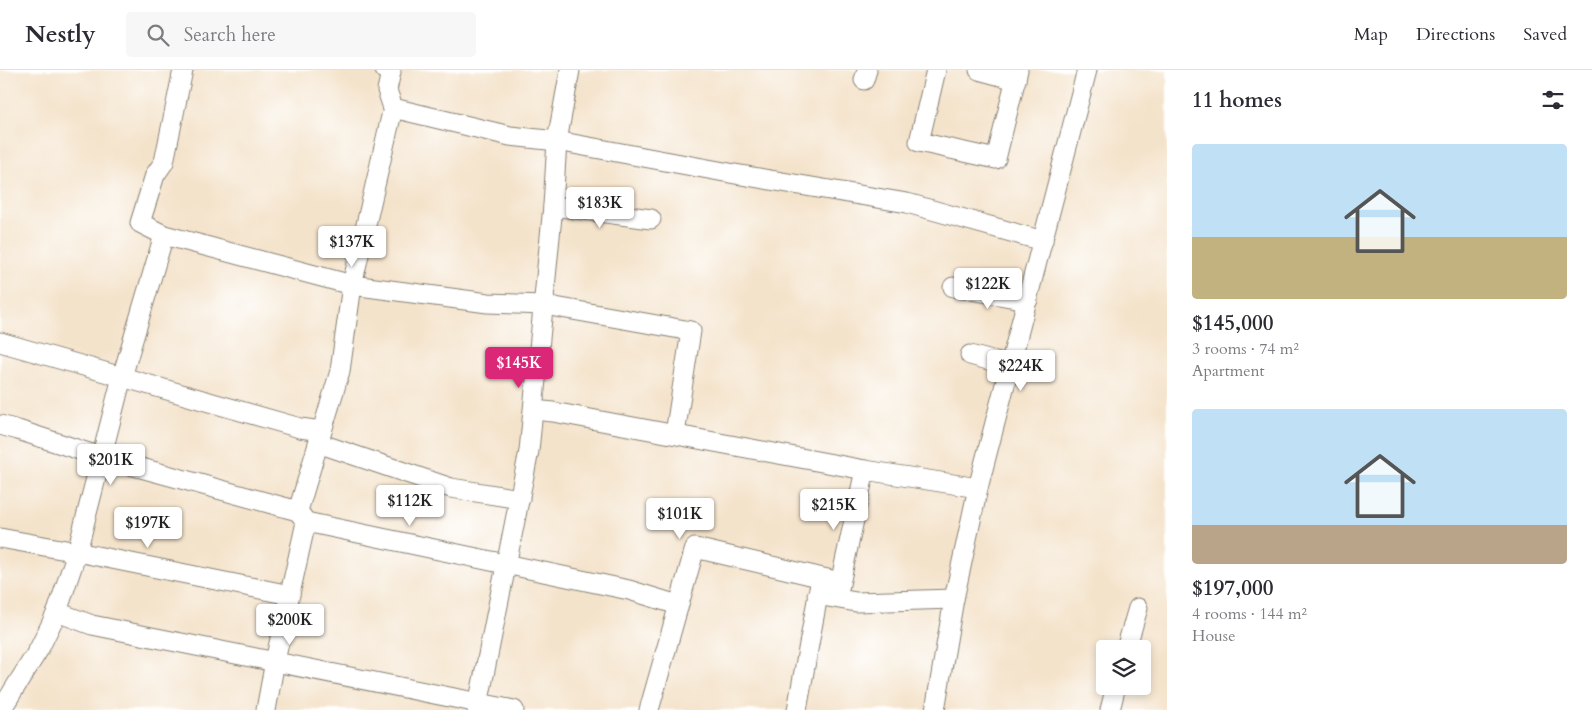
<!DOCTYPE html>
<meta charset="utf-8">
<style>
:root{--surface:#fff;--page:#f7f7f7;--text:#2b2b33;--muted:#7c7c81;--line:#e1e1e2;--accent:#db2777}
body{margin:0;font-family:Cardo,serif;background:var(--page);color:var(--text);height:100vh;display:flex;flex-direction:column;font-size:19px;white-space:nowrap}
*{box-sizing:border-box;margin:0}
p{font-size:16px;color:var(--muted)}
.icon{flex:none;width:28px;height:28px;fill:none;stroke:currentColor;stroke-width:2;stroke-linecap:round;stroke-linejoin:round}
.map{position:relative;flex:1;overflow:hidden}
.drawer{display:flex;flex-direction:column;background:var(--surface);width:425px}
.drawer>*{flex:none}
.tools{position:absolute;left:1096px;top:570px;display:grid;gap:10px}
.tools a{display:grid;place-items:center;width:55px;height:55px;border-radius:5px;background:var(--surface);box-shadow:0 2px 8px #0003;font-size:25px}
.price{position:absolute;translate:-50% -42px;padding:0 11px;border-radius:5px;background:#fff;color:#222;font-size:16px;line-height:32px;filter:drop-shadow(0 1px 2px #0008)}
.price::after{content:'';position:absolute;left:50%;top:30px;width:15px;height:11px;margin-left:-8px;background:inherit;clip-path:polygon(0 0,100% 0,50% 100%)}
.price.active{background:var(--accent);color:#fff}
ul{padding:0;list-style:none}
li{display:grid;align-content:center;gap:10px;height:265px;padding:0 25px}
li span{display:grid;place-items:center;height:155px;border-radius:5px;color:#555}
li>.icon{margin-inline-start:auto}
span .icon{width:90px;height:90px;fill:#fffc;stroke-width:1}
li b{font-size:21px}
h2{display:flex;justify-content:space-between;align-items:center;height:60px;padding:0 25px;font-size:21px}
header{display:flex;align-items:center;gap:30px;box-sizing:border-box;height:70px;padding:0 25px;background:var(--surface);border-bottom:1px solid var(--line)}
header strong{font-size:24px}
nav{display:flex;gap:28px;margin-inline-start:auto;font-size:18px}
.search{width:350px;height:45px;background:var(--page);display:flex;align-items:center;gap:12px;box-sizing:border-box;padding:0 18px;border-radius:5px;color:var(--muted);font-size:19px}
main{display:flex;flex:1;min-height:0}
.map>svg:first-child{display:block}
</style>
<header>
<strong>Nestly</strong>
<div class="search"><svg class="icon" aria-label="search" viewBox="0 0 24 24"><circle cx="10" cy="10" r="6"/><path d="M15 15l6 6"/></svg>Search here</div>
<nav><a>Map</a><a>Directions</a><a>Saved</a></nav>
</header>
<main>
<div class="map">
<svg width="1167" height="640" viewBox="0 0 1167 640">
<rect width="100%" height="100%" fill="#fff"/>
<filter id="ink" filterUnits="userSpaceOnUse"><feTurbulence type="fractalNoise" baseFrequency=".02" numOctaves="2"/><feDisplacementMap in="SourceGraphic" scale="10" xChannelSelector="R" yChannelSelector="G"/><feConvolveMatrix kernelMatrix="1 2 1 2 8 2 1 2 1" color-interpolation-filters="sRGB"/></filter>
<filter id="wash" filterUnits="userSpaceOnUse"><feTurbulence type="fractalNoise" baseFrequency=".0096" numOctaves="4" result="noise"/><feDisplacementMap in="SourceGraphic" scale="20" xChannelSelector="R" yChannelSelector="G"/><feGaussianBlur stdDeviation="1.12" result="paint"/><feColorMatrix in="noise" values="0 0 0 0 0 0 0 0 0 0 0 0 0 0 0 0 0 1.4 0 .05"/><feComposite in="paint" operator="in"/></filter>
<g filter="url(#wash)">
<rect width="100%" height="100%" fill="#f4e3cb"/>
</g>
<g filter="url(#ink)">
<g fill="none" stroke-linecap="round" stroke-linejoin="round">
<!-- minor casing -->
<g stroke="#888074" stroke-width="21">
<g id="minor">
<path d="M183,0L164,92L155,105L140,153L164,165L352,215L488,233L544,235L691,261L675,364"/>
<path d="M385,0L391,2L387,20L393,38L352,215L340,301L298,441L306,452L629,520L678,535"/>
<path d="M936,0L919,72L996,89L1018,0"/>
<path d="M979,0L1016,10"/>
<path d="M864,10L867,0"/>
<path d="M393,38L510,66L557,71L735,104L907,133L1043,171"/>
<path d="M553,136L651,149"/>
<path d="M953,217L1028,230"/>
<path d="M0,272L300,358L322,361"/>
<path d="M970,285L1010,296"/>
<path d="M534,340L553,342L865,400L978,418"/>
<path d="M0,355L18,360L101,387L298,441"/>
<path d="M318,373L451,418L520,429"/>
<path d="M0,468L77,482L290,525"/>
<path d="M838,523L865,400"/>
<path d="M817,525L856,532L954,529"/>
<path d="M57,542L92,555L514,640"/>
<path d="M1126,579L1138,538"/>
<path d="M1,640L39,579L57,542L77,482L122,307L164,165"/>
<path d="M266,640L275,591L306,452"/>
<path d="M477,640L529,381L553,136L557,71L570,0"/>
<path d="M649,640L695,478L840,512"/>
<path d="M797,640L820,514"/>
<path d="M935,640L954,529L978,418L1087,0"/>
<path d="M1110,640L1116,616"/>
</g>
</g>
<!-- minor -->
<use href="#minor" stroke="#fff" stroke-width="19"/>
</g>
</g>
</svg>
<div class="tools">
<a><svg class="icon" aria-label="layers" viewBox="0 0 24 24"><path d="M12 4l9 5-9 5-9-5zM3 14l9 5 9-5"/></svg></a>
</div>
<b class="price" style="left:600px;top:159px">$183K</b>
<b class="price" style="left:352px;top:198px">$137K</b>
<b class="price" style="left:988px;top:240px">$122K</b>
<b class="price active" style="left:519px;top:319px">$145K</b>
<b class="price" style="left:1021px;top:322px">$224K</b>
<b class="price" style="left:111px;top:416px">$201K</b>
<b class="price" style="left:410px;top:457px">$112K</b>
<b class="price" style="left:834px;top:461px">$215K</b>
<b class="price" style="left:680px;top:470px">$101K</b>
<b class="price" style="left:148px;top:479px">$197K</b>
<b class="price" style="left:290px;top:576px">$200K</b>
</div>
<section class="drawer">
<h2>11 homes<svg class="icon" aria-label="filters" viewBox="0 0 24 24"><path d="M4 7h16M4 17h16"/><circle cx="9" cy="7" r="2"/><circle cx="15" cy="17" r="2"/></svg></h2>
<ul>
<li><span style="background:linear-gradient(#bfe0f5 60%,#c2b280 0)"><svg class="icon" aria-label="home" viewBox="0 0 24 24"><path d="M3 11l9-7 9 7M6 9v11h12V9"/></svg></span><div><b>$145,000</b><p>3 rooms · 74 m²</p><p>Apartment</p></div></li>
<li><span style="background:linear-gradient(#bfe0f5 75%,#b9a48a 0)"><svg class="icon" aria-label="home" viewBox="0 0 24 24"><path d="M3 11l9-7 9 7M6 9v11h12V9"/></svg></span><div><b>$197,000</b><p>4 rooms · 144 m²</p><p>House</p></div></li>
</ul>
</section>
</main>
